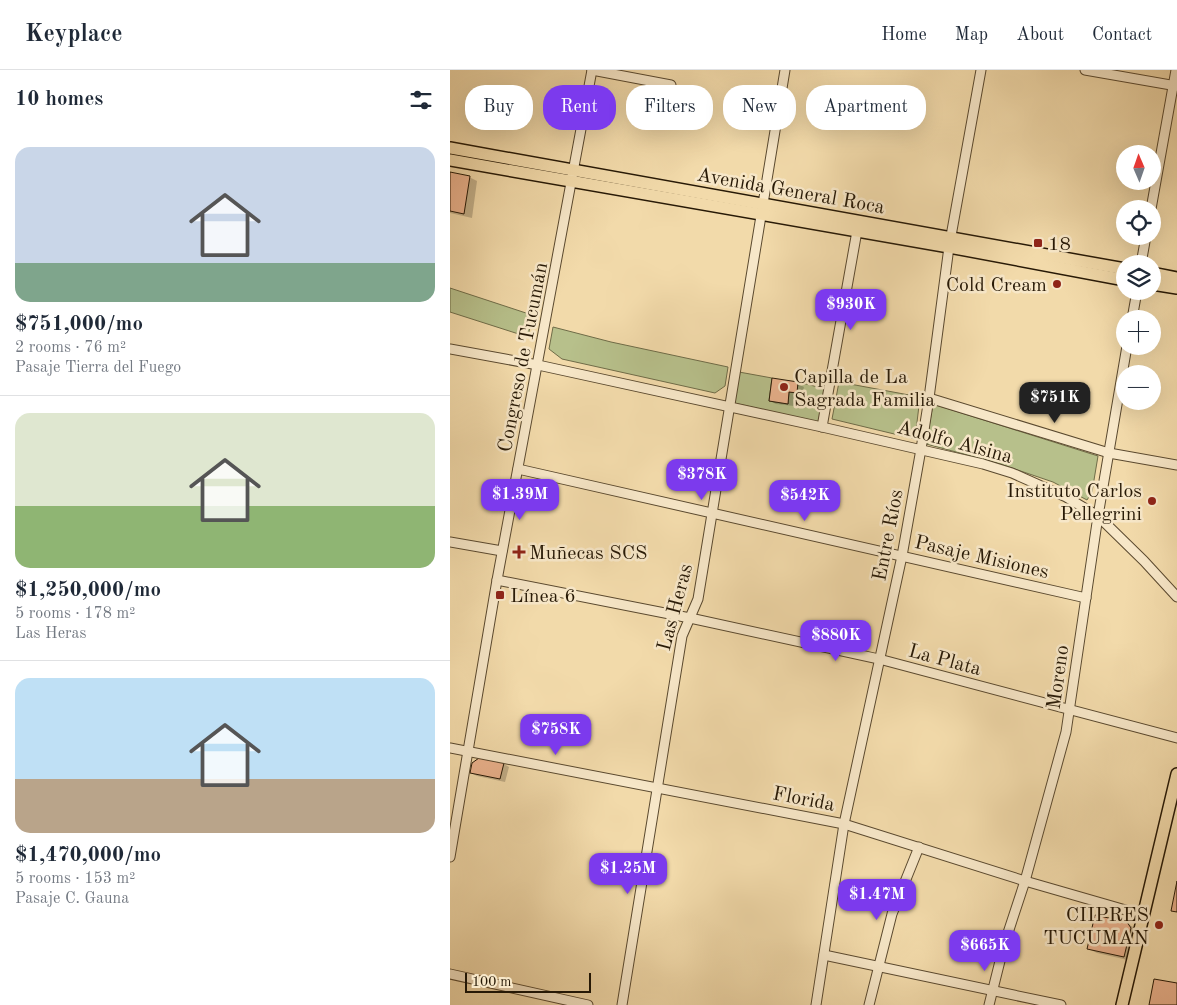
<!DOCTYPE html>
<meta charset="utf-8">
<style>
:root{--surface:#fff;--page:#f2f2f3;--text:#1f2937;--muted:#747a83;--line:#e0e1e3;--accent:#7c3aed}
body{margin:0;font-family:"Old Standard TT",serif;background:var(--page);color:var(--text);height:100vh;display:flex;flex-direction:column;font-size:19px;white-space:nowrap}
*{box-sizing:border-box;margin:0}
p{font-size:16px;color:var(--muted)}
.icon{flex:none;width:28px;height:28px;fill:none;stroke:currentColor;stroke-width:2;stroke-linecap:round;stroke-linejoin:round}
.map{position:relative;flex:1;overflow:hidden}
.side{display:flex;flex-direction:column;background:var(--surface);width:450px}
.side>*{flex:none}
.guide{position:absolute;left:15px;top:15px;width:475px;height:45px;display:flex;gap:10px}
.needle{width:32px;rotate:358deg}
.controls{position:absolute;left:666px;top:75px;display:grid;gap:10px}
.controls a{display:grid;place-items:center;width:45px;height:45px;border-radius:50%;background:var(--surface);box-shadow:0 5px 20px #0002;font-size:25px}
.scale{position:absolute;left:15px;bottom:12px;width:126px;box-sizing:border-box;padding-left:5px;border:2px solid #271906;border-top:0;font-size:14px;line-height:18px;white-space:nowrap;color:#271906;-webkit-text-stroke:4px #f7e7c8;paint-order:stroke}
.price{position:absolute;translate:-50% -42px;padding:0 11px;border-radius:10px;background:var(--accent);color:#fff;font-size:16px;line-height:32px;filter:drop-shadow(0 1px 2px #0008)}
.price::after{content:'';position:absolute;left:50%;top:30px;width:15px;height:11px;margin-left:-8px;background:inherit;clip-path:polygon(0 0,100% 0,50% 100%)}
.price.active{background:#222;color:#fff}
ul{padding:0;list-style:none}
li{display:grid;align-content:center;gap:10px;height:265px;padding:0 15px}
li+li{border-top:1px solid var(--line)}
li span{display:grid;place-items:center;height:155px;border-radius:15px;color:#555}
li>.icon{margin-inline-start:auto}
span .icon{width:90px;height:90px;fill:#fffc;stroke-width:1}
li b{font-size:21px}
h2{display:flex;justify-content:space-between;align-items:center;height:60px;padding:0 15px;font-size:21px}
.chip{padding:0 18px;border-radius:20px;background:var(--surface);box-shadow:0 5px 20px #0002;font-size:18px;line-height:45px}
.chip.active{background:var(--accent);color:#fff}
header{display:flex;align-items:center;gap:30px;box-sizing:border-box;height:70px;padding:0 25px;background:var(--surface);border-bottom:1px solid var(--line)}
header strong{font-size:24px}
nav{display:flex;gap:28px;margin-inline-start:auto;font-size:18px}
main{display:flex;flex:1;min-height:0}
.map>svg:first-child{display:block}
</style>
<header>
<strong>Keyplace</strong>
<nav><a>Home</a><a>Map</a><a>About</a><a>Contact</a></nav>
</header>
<main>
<section class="side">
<h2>10 homes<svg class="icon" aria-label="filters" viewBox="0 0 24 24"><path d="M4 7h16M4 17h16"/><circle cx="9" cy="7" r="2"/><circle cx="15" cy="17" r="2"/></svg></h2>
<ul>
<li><span style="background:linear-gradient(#c9d6e8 75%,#7fa58c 0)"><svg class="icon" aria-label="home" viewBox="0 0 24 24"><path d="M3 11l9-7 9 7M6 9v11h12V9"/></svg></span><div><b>$751,000/mo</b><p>2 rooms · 76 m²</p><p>Pasaje Tierra del Fuego</p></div></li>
<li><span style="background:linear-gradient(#dfe7d0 60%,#8fb573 0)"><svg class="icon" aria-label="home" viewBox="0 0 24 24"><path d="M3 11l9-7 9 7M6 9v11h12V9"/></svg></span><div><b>$1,250,000/mo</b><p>5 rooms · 178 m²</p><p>Las Heras</p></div></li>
<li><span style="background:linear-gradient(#bfe0f5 65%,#b9a48a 0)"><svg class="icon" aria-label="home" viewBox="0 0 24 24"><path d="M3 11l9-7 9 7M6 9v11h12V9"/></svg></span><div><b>$1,470,000/mo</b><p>5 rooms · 153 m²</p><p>Pasaje C. Gauna</p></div></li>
</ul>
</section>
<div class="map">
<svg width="727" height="935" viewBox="0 0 727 935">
<rect width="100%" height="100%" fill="#f2daaa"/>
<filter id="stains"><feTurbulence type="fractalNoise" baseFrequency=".004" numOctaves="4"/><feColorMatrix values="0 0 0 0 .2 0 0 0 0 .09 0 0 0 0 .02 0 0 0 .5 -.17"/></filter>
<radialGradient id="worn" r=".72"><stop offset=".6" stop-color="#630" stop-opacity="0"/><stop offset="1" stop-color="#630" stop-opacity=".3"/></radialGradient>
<!-- green -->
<g fill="#b7c08b" stroke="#6f6c48">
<path d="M0,218L82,245L78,267L0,242Z"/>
<path d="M103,257L161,272L278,297L275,316L265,323L112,289L99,279Z"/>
<path d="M289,302L322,308L319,331L338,334L339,322L347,323L348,312L376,319L370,353L284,333Z"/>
<path d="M389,312L470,327L465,369L382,349Z"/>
<path d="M483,334L648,386L642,422L637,430L603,412L544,392L476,374Z"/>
</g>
<!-- shadow -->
<g fill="#0003">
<path d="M0,103L19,107L27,111L22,148L0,143Z"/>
<path d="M324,309L348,314L354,317L352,325L345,324L344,336L326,334L320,331Z"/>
<path d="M29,689L54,694L59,697L55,712L27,706L21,703Z"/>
<path d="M676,853L685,858L688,863L682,891L647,883L639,879Z"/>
</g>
<!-- building -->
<g fill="#ebb38e" stroke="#271906">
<path d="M0,102L20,106L14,144L0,141Z"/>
<path d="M322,308L348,312L347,323L339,322L338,334L319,331Z"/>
<path d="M29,688L54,693L50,709L20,703L22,693Z"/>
<path d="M727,811V842L721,841Z"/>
<path d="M645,845L677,852L681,858L674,887L637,879Z"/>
<path d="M704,909L727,913V935H699Z"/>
</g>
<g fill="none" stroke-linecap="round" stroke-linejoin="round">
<!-- minor casing -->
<g stroke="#5a492f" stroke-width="11">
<g id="minor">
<path d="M142,0L221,15"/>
<path d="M635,0L727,16"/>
<path d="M701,139L726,0"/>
<path d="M691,194L696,166"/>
<path d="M682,249L687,221"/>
<path d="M0,279L88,295L372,357L533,394L562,403L616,427L648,446L694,491L727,527"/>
<path d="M479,328L659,383L727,395"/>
<path d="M372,357L407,161"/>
<path d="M68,399L636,528"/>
<path d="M0,472L52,481"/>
<path d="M47,510L240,548L429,589L727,668"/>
<path d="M0,678L394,754L575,811L693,845"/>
<path d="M0,787L47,510L142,0"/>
<path d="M374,885L611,935"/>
<path d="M0,904L138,935"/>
<path d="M172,935L232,566L248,529L335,0"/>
<path d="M366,935L394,754L452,486L471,379L479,328L499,177L531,0"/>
<path d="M419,935L442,844L469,777"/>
<path d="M539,935L554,875L575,811L616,662L648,446L677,276"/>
</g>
</g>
<!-- major casing -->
<g stroke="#271906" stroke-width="14">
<g id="major">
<path d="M0,78L675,199"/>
<path d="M0,90L499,177L675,210"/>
<path d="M702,203L727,208"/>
<path d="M702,214L727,218"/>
<path d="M672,935L727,704"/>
</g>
</g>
<!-- minor -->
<use href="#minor" stroke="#f7e7c8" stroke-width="9"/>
<!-- major -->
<use href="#major" stroke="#f2daaa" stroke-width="11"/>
</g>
<!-- markers -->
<g fill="#8f2418" stroke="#f7e7c8" stroke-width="2">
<rect x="583" y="168" width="10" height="10" rx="2.5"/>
<circle cx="607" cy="214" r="5"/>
<circle cx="334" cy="317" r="5"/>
<circle cx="702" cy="431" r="5"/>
<path d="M66.5 474.5h5v5h5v5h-5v5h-5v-5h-5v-5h5z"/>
<rect x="45" y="520" width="10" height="10" rx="2.5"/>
<circle cx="709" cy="855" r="5"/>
</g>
<g text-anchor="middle" stroke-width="5" stroke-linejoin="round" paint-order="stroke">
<!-- street labels -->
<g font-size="20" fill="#271906" stroke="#f7e7c8">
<text transform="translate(341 120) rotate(10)" y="7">Avenida General Roca</text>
<text transform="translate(72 287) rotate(-79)" y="7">Congreso de Tucumán</text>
<text transform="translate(505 371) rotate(15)" y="7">Adolfo Alsina</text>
<text transform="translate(437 465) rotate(-79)" y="7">Entre Ríos</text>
<text transform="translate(532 486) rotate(13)" y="7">Pasaje Misiones</text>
<text transform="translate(224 537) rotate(-75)" y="7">Las Heras</text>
<text transform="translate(495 589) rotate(15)" y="7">La Plata</text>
<text transform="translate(607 607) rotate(-82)" y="7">Moreno</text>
<text transform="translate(354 728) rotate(11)" y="7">Florida</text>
</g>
<!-- poi labels -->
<g font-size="20" fill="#271906" stroke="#f7e7c8" text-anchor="start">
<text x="598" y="180">18</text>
<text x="597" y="221" text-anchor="end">Cold Cream</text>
<text x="344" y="313">Capilla de La<tspan x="344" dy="23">Sagrada Familia</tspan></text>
<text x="692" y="427" text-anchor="end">Instituto Carlos<tspan x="692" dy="23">Pellegrini</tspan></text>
<text x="79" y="489">Muñecas SCS</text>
<text x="60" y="532">Línea 6</text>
<text x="699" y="851" text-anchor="end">CIIPRES<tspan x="699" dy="23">TUCUMAN</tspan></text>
</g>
</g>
<rect width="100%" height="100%" filter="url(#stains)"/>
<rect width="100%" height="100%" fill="url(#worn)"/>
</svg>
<div class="controls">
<a><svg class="needle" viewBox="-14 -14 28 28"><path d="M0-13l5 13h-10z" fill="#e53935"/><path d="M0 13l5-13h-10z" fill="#747a83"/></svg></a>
<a><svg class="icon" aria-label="locate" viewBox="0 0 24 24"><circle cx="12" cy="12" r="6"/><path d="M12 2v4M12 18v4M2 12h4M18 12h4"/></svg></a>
<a><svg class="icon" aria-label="layers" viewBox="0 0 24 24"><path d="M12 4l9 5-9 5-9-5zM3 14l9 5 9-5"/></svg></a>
<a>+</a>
<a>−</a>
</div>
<div class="scale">100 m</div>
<b class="price" style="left:401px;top:261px">$930K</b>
<b class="price active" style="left:605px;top:354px">$751K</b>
<b class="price" style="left:252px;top:431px">$378K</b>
<b class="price" style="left:70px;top:451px">$1.39M</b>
<b class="price" style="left:355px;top:452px">$542K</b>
<b class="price" style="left:386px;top:592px">$880K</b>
<b class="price" style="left:106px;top:686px">$758K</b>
<b class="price" style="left:178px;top:825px">$1.25M</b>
<b class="price" style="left:427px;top:851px">$1.47M</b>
<b class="price" style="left:535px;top:902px">$665K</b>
<div class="guide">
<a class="chip">Buy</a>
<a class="chip active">Rent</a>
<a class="chip">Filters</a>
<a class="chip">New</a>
<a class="chip">Apartment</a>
</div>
</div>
</main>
